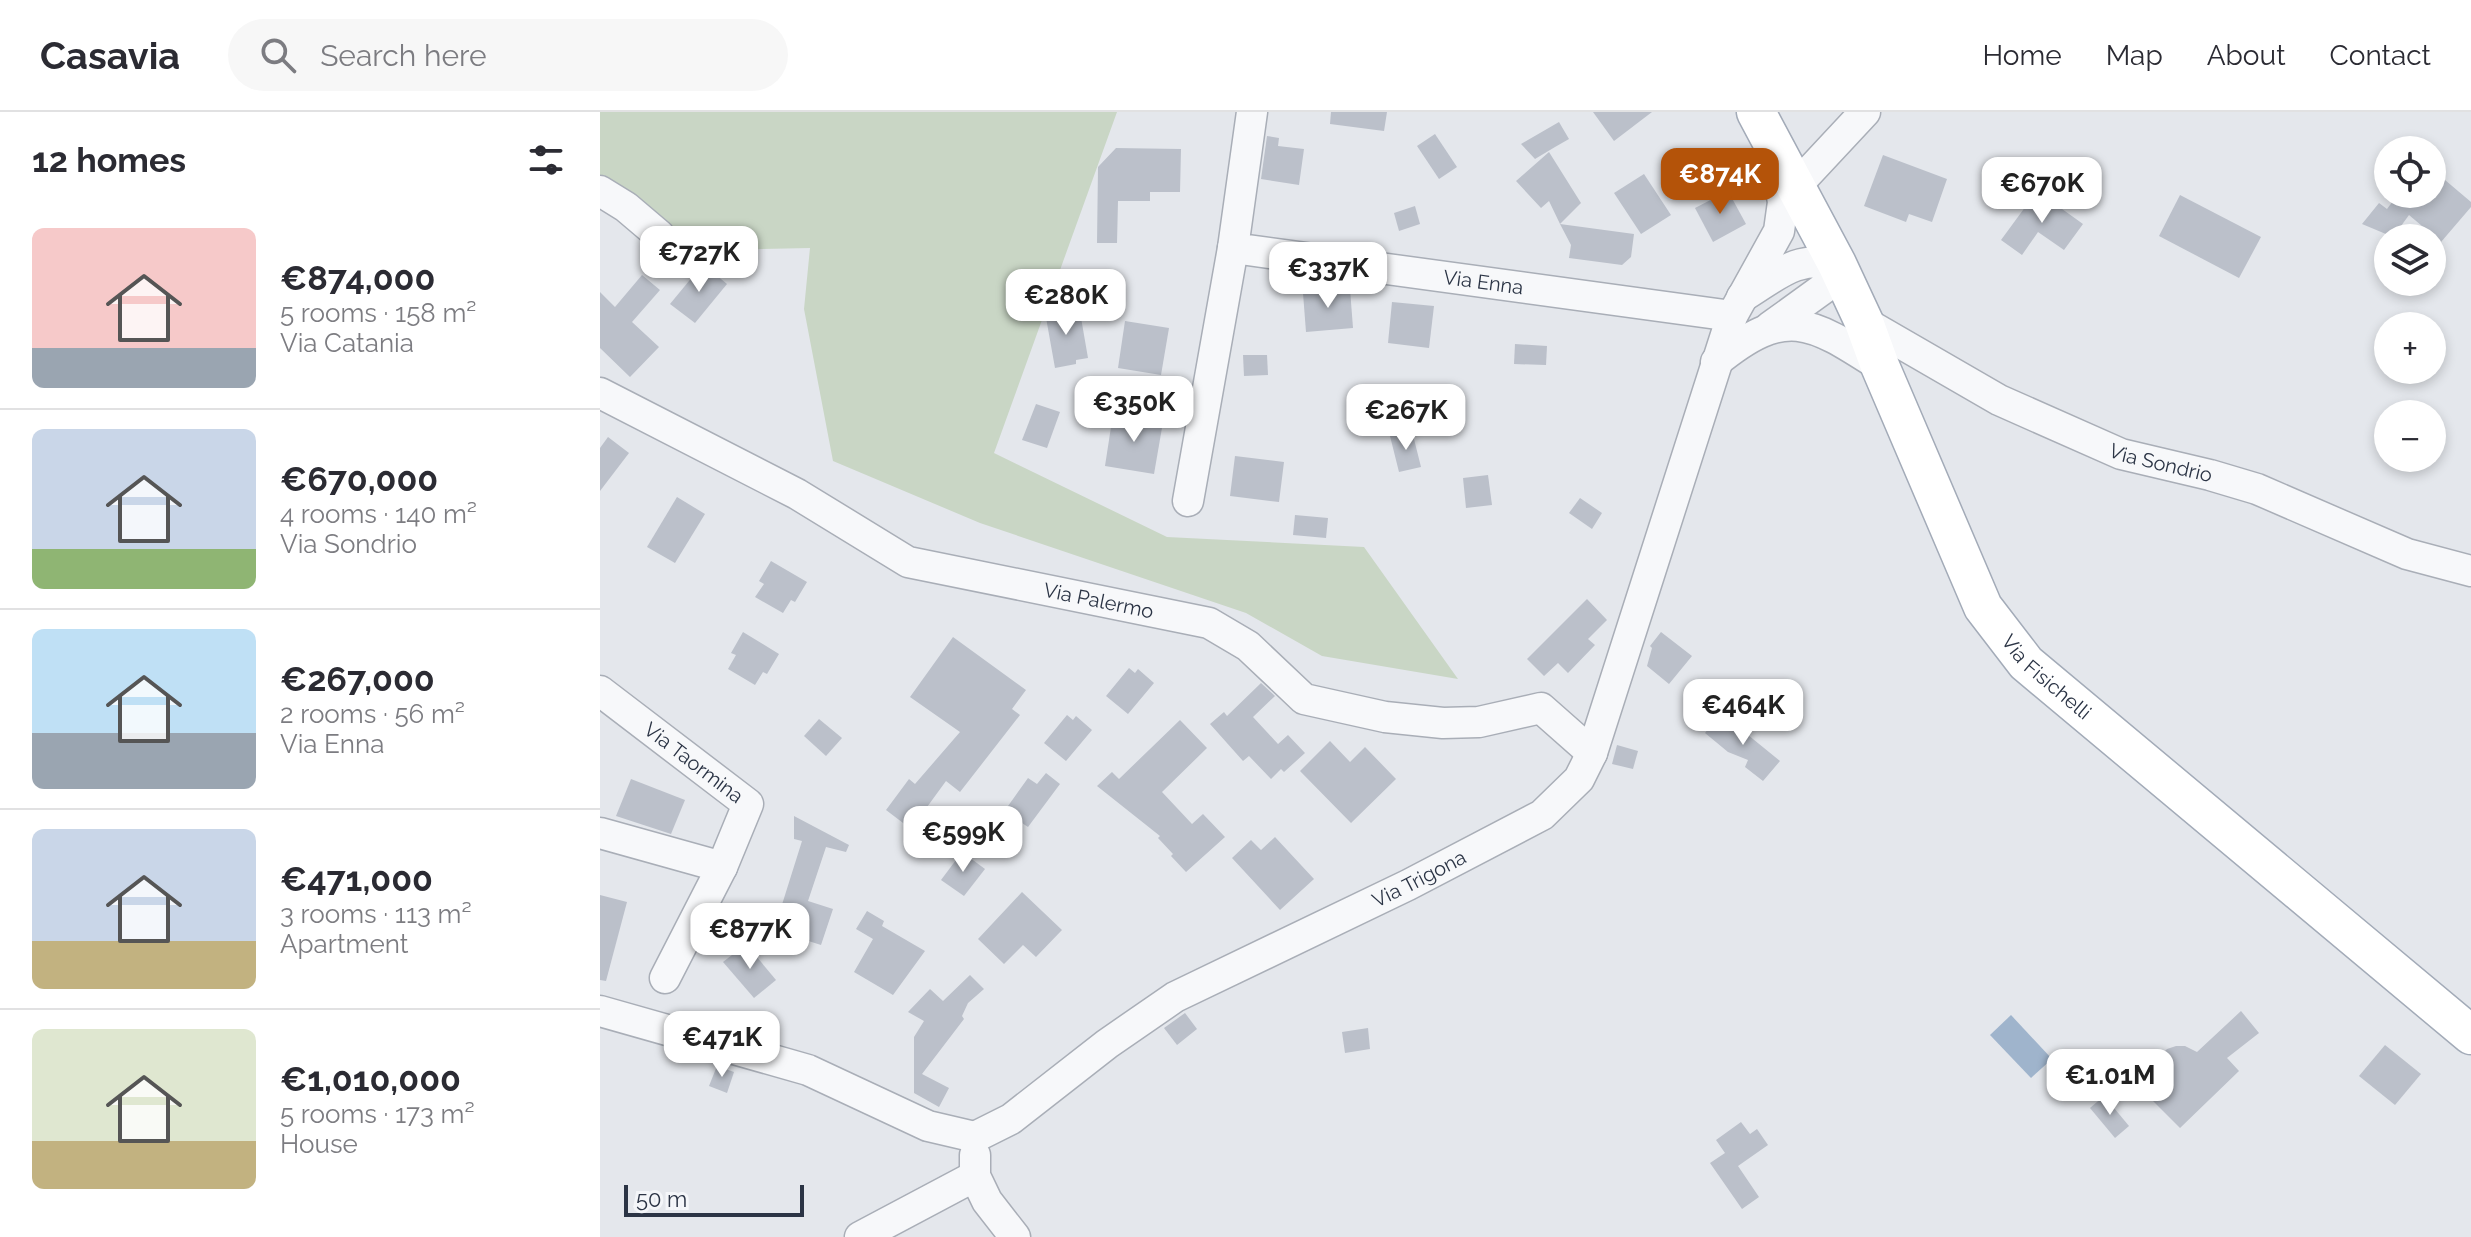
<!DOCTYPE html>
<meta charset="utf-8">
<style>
:root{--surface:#fff;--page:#f7f7f7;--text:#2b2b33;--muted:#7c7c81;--line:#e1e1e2;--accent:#b45309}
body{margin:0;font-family:Raleway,sans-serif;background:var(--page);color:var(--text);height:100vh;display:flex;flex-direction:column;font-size:30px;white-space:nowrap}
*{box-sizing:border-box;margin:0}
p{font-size:26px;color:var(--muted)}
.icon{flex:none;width:44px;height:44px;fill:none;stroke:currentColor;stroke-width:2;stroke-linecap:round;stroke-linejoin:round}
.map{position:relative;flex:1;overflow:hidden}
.drawer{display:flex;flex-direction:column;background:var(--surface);width:600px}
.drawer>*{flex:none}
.fabs{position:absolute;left:1774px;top:24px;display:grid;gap:16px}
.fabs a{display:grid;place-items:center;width:72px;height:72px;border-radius:50%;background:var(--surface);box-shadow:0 4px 12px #0003;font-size:40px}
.scale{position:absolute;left:24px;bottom:20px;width:180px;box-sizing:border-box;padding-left:8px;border:4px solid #2b3445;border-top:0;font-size:22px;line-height:28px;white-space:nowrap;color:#2b3445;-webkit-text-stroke:6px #f4f6f9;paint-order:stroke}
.price{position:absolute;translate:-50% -68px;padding:0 18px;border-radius:16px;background:#fff;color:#222;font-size:26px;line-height:52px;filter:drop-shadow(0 2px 4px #0008)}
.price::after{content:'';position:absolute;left:50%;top:48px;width:24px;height:18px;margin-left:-12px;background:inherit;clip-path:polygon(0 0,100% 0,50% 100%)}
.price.active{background:var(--accent);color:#fff}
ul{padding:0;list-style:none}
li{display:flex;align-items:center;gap:24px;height:200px;padding:0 32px}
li+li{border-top:2px solid var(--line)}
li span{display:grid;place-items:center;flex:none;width:224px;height:160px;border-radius:12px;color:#555}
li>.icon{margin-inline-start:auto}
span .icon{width:96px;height:96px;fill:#fffc;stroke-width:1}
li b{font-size:34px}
h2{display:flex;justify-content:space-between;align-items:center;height:96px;padding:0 32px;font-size:34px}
header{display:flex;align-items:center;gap:48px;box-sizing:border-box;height:112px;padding:0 40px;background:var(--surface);border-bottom:2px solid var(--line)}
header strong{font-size:38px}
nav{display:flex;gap:44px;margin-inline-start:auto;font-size:28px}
.search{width:560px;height:72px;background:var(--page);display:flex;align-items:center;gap:20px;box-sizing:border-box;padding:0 28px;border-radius:44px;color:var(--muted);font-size:30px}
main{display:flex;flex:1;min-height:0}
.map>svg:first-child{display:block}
</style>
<header>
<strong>Casavia</strong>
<div class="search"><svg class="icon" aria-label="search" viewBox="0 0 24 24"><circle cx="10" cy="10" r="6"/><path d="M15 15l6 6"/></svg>Search here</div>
<nav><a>Home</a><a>Map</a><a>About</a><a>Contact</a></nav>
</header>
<main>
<section class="drawer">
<h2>12 homes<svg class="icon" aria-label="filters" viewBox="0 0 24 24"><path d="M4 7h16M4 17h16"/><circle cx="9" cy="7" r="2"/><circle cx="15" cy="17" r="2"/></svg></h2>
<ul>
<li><span style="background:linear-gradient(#f6c9c9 75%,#9aa5b1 0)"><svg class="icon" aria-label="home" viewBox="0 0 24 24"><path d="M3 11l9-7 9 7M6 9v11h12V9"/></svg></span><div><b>€874,000</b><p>5 rooms · 158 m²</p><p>Via Catania</p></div></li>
<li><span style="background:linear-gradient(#c9d6e8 75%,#8fb573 0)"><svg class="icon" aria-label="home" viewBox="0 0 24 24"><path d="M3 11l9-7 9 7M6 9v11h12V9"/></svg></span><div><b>€670,000</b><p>4 rooms · 140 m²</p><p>Via Sondrio</p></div></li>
<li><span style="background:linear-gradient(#bfe0f5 65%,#9aa5b1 0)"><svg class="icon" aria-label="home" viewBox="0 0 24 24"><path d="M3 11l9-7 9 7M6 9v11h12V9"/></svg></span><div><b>€267,000</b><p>2 rooms · 56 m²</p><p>Via Enna</p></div></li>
<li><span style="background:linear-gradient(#c9d6e8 70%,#c2b280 0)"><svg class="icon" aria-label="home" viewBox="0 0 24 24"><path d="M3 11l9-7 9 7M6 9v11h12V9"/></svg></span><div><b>€471,000</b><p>3 rooms · 113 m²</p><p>Apartment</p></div></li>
<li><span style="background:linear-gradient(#dfe7d0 70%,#c2b280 0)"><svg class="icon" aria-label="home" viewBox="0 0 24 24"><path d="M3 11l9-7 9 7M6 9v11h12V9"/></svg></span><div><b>€1,010,000</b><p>5 rooms · 173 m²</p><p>House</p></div></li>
</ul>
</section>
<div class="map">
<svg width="1871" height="1125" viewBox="0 0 1871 1125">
<rect width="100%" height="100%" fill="#e4e7ec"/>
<!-- green -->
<path fill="#c9d6c5" d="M0,0H517L394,341L567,425L764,435L858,567L722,544L646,501L380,411L233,349L204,197L210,136L119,138L77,126L31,88L0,70Z"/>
<!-- water -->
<path fill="#9fb4cc" d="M1411,903L1452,947L1431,966L1390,923Z"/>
<!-- building -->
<g fill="#bbc0ca">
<path d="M731,0H787L784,19L730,12Z"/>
<path d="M993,0H1052L1014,29Z"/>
<path d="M959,10L969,27L955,35L935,47L921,32Z"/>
<path d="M835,22L857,55L839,67L817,34Z"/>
<path d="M667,24L679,26L678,34L704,37L699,73L661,67Z"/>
<path d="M516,36L581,37L580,80H550V89H518L517,131H497L498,55Z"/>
<path d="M949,40L981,91L960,112L949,89L941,96L916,69Z"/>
<path d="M1283,43L1347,67L1332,110L1309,102L1306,110L1264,94Z"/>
<path d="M1832,57L1871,90V95L1841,130L1809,103L1793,125L1762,112L1779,91L1787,97L1793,89L1784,82H1832Z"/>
<path d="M1044,62L1071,103L1041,122L1014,81Z"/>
<path d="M1128,79L1146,112L1113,130L1095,96Z"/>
<path d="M1437,79L1483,112L1464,138L1438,120L1422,143L1401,128Z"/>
<path d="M1580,83L1661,125L1639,166L1559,124Z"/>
<path d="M815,94L820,112L799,119L794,101Z"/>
<path d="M960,112L1034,122L1031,145L1022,153L969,146L971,133Z"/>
<path d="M103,152L127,172L95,211L70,192Z"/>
<path d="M42,163L60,178L32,210L59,235L30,265L0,236V180L15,195Z"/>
<path d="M750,177L753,216L706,220L703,181Z"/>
<path d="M792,190L834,194L829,236L788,231Z"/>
<path d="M467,197L468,202L480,200L488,246L476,248V252L455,256L445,200Z"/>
<path d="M525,209L569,216L561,263L518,256Z"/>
<path d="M915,232L947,234L946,253L914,252Z"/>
<path d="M643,243H667L668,263L644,264Z"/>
<path d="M436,292L460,300L447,336L422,328Z"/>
<path d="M513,302L563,310L554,362L505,354Z"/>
<path d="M812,319L821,355L799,360L790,324Z"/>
<path d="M8,325L29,341L0,379V336Z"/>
<path d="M635,344L684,350L679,390L630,384Z"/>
<path d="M888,363L892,393L866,396L863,366Z"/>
<path d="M77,385L105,402L75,451L47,435Z"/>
<path d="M980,386L1002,401L992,417L969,401Z"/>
<path d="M695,403L728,406L726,426L693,423Z"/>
<path d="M171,449L207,470L195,490L191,488L183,501L155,485L164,472L159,469Z"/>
<path d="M987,487L1007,508L988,527L995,533L968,561L958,551L944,564L927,547Z"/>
<path d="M143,520L179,542L167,562L163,560L155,573L128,557L136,543L131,541Z"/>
<path d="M1061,520L1092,544L1069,572L1047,554L1052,536L1050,534Z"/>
<path d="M353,525L426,578L412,597L420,603L360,680L346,669L311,717L286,698L309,667L315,672L360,620L310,585Z"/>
<path d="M529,556L535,561L538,557L554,571L528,602L506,584Z"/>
<path d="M661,571L675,584L653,605L678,632L688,623L705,641L684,660L681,657L671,667L649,644L643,649L610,612L624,600L627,604Z"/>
<path d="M1121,601L1180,649L1163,669L1145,655L1148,648L1128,640L1105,621Z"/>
<path d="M467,603L473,608L476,604L492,618L466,649L444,631Z"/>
<path d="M219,607L242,626L226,644L204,624Z"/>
<path d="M580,608L607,636L562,680L592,712L603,702L625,725L586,760L571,744L573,742L558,726L560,724L497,674L512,660L519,667Z"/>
<path d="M730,629L750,650L765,635L796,667L751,711L700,659Z"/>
<path d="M1017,633L1038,639L1033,657L1012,652Z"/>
<path d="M446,661L460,672L428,715L413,705L417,700L408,694L428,666L437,672Z"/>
<path d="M31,667L85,688L71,722L16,704Z"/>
<path d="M194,704L249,733L246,740L226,735L208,789L233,797L221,833L174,818L202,729L194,727Z"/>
<path d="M675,725L714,767L680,798L632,746L651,728L661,738Z"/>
<path d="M362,740L385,757L364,784L341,768Z"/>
<path d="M422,780L462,818L436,845L423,833L404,852L378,827Z"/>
<path d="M0,783L27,790L6,869L0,868Z"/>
<path d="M267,799L284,809L282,814L325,839L293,883L254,860L273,827L256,817Z"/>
<path d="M146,832L176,868L154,886L123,850Z"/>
<path d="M370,863L384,877L368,891L362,904L364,907L322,962L349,976L339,995L314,981V925L324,909L308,900L330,877L343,889Z"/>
<path d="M1641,899L1659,921L1627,946L1639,959L1580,1016L1550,986L1560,976L1556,952L1560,944L1567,937L1576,934H1585L1597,940Z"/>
<path d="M585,901L597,917L577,933L564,916Z"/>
<path d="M768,916L770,937L745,941L742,920Z"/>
<path d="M1785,933L1821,962L1795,993L1759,964Z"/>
<path d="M117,954L134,960L127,981L109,974Z"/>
<path d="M1504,984L1529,1014L1515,1026L1490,996Z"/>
<path d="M1141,1010L1150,1022L1157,1017L1168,1033L1138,1054L1159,1085L1142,1097L1110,1051L1125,1041L1116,1028Z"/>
</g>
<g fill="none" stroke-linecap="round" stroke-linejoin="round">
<!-- minor casing -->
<g stroke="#a9aeb7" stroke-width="33">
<g id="minor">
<path id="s1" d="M652,0L633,136L1132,204"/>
<path d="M1195,75L1265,0"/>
<path d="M0,79L26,95L59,123"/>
<path d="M1142,185C1177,164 1195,143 1237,152L1224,176L1170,215"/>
<path id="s2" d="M1264,210L1399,288L1521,342L1610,363L1657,377L1807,442L1871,459"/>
<path d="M1116,250C1186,193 1210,209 1280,254"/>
<path id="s3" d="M0,281L197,382L308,450L609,511L648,534L704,587L785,605L843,611L879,610L941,596L992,641"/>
<path d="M588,389L633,136"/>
<path id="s4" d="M0,579L148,692L122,755L65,866"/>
<path d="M0,721L122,755"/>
<path d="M0,899L208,958L328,1014L375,1025"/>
<path id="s5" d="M375,1025L411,1007L507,932L575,885L808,773L942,703L979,667L992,641L1132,204L1179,119L1183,90L1176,51"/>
<path d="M375,1043V1064L387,1089L415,1125"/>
<path d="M260,1125L375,1064"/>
</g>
</g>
<!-- major casing -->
<g stroke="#a3abb8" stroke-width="41">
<g id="major">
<path id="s6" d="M1156,0L1237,152L1264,210L1280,254L1383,495L1426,551L1871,923"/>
</g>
</g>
<!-- minor -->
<use href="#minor" stroke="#f7f8fa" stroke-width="30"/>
<!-- major -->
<use href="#major" stroke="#fff" stroke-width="38"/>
</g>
<g text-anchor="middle" stroke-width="6" stroke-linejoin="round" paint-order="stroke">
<!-- street labels -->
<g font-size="20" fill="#2b3445" stroke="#f4f6f9">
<text dy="7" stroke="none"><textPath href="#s1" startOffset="390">Via Enna</textPath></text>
<text dy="7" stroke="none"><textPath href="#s2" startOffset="330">Via Sondrio</textPath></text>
<text dy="7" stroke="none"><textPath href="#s3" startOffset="546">Via Palermo</textPath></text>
<text dy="7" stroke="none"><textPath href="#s6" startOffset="640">Via Fisichelli</textPath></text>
<text dy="7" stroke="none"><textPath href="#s4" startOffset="118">Via Taormina</textPath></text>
<text dy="7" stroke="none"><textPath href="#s5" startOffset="516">Via Trigona</textPath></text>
</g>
</g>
</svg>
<div class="fabs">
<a><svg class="icon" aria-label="locate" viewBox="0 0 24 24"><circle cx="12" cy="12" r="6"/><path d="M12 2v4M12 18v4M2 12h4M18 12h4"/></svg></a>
<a><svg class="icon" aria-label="layers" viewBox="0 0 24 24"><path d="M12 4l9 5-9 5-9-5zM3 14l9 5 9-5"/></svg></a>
<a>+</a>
<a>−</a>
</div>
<div class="scale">50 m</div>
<b class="price active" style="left:1120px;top:104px">€874K</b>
<b class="price" style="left:1442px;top:113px">€670K</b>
<b class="price" style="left:99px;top:182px">€727K</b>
<b class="price" style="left:728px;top:198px">€337K</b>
<b class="price" style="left:466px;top:225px">€280K</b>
<b class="price" style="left:534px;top:332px">€350K</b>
<b class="price" style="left:806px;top:340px">€267K</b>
<b class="price" style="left:1143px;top:635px">€464K</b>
<b class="price" style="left:363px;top:762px">€599K</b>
<b class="price" style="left:150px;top:859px">€877K</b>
<b class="price" style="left:122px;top:967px">€471K</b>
<b class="price" style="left:1510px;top:1005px">€1.01M</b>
</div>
</main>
